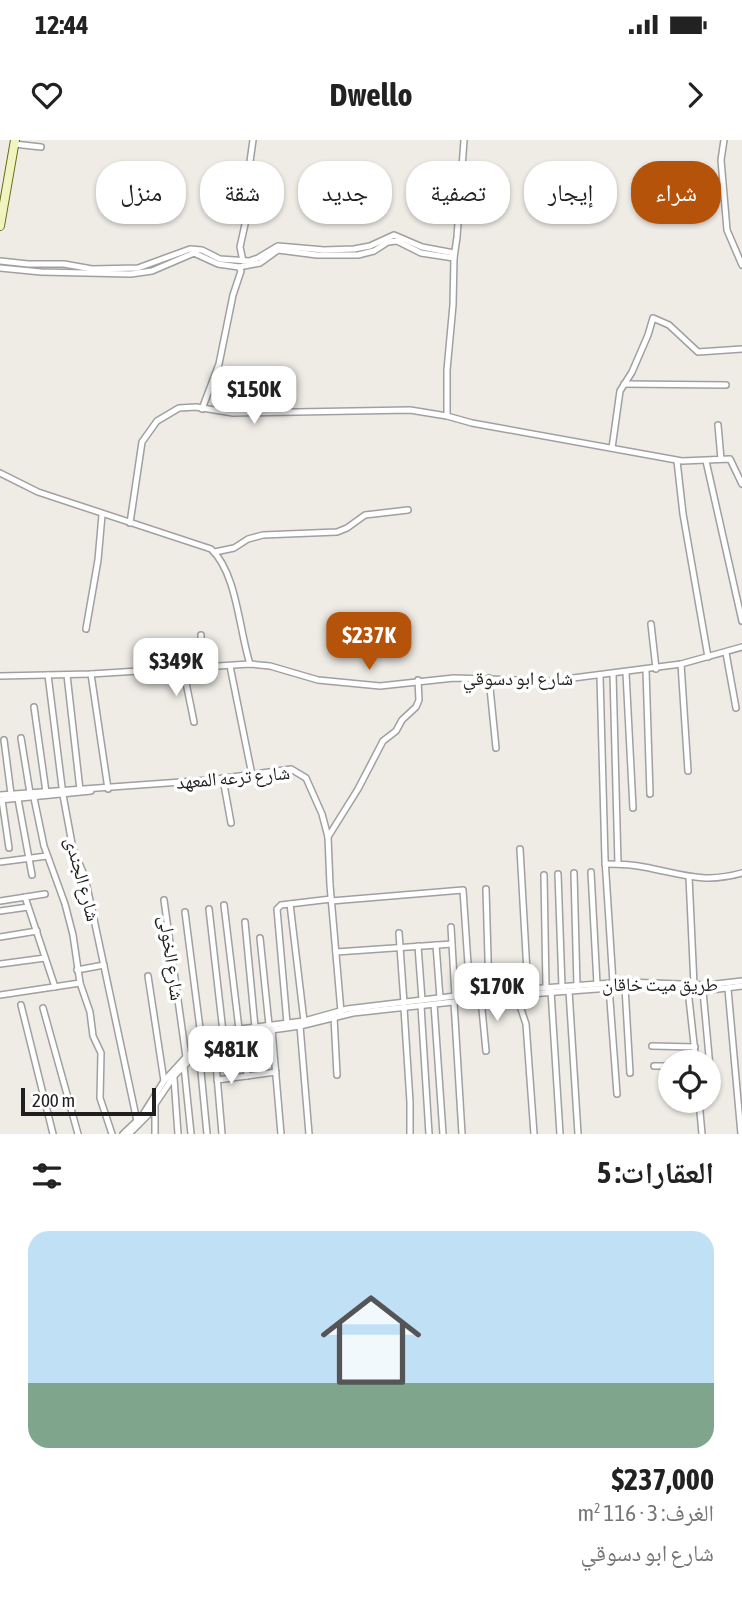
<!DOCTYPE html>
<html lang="ar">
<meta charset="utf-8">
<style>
:root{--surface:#fff;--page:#f2f2f2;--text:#222;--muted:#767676;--accent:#b45309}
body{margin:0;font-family:"Asap Condensed","Noto Naskh Arabic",sans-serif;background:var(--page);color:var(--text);direction:rtl;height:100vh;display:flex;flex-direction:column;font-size:26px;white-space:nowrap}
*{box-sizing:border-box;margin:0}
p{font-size:23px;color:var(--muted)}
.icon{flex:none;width:38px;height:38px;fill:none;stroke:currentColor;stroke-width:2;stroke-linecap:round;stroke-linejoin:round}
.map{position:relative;height:994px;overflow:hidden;direction:ltr}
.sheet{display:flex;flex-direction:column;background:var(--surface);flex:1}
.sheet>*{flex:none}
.top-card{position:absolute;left:21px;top:21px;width:700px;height:63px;direction:rtl;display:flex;gap:14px}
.fabs{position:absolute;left:658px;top:910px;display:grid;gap:14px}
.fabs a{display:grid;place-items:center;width:63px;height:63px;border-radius:50%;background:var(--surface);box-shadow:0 2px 5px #0004;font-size:35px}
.scale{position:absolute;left:21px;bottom:18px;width:135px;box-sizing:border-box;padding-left:7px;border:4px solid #1f1f1f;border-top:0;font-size:19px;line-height:24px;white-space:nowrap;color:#1f1f1f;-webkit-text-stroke:5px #fff;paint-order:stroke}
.price{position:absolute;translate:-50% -60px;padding:0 16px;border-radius:14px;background:#fff;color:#222;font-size:23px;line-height:46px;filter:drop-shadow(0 2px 4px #0008)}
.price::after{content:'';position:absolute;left:50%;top:42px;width:21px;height:16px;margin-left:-10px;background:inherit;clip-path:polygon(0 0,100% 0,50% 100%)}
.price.on{background:var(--accent);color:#fff}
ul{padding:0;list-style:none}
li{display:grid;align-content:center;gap:14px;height:371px;padding:0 28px}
li span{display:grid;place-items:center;height:217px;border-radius:21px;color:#555}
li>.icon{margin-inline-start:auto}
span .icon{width:126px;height:126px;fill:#fffc;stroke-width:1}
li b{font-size:30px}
h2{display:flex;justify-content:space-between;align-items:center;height:84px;padding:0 28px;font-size:30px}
.pill{padding:0 24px;border-radius:28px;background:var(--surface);box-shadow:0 2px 5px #0004;font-size:24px;line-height:63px}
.pill.on{background:var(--accent);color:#fff}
.status{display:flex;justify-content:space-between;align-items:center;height:49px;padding:0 35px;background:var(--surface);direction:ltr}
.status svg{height:19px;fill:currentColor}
header{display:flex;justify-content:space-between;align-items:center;height:91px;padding:0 28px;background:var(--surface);font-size:32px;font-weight:700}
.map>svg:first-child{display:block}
</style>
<div class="status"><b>12:44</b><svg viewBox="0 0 49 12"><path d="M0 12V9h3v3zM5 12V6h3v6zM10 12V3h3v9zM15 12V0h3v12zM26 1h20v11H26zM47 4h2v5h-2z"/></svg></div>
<header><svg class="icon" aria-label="forward" viewBox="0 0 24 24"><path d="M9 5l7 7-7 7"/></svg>Dwello<svg class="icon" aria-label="heart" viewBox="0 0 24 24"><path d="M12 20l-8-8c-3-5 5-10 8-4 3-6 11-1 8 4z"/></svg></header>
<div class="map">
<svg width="742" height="994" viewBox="0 0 742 994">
<rect width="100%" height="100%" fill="#efece6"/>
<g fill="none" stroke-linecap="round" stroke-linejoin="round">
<!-- minor casing -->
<g stroke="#a0a0a0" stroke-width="8">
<g id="minor">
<path d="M464,0L457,97L454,118L453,165L447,230V276L472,283L682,321L730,319L742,344"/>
<path d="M724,0L721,20L727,90L742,125"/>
<path d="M14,4L41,7"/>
<path d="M0,121L28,124H64L92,129L138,128L190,109L202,110L220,119L249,121L258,118L278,106L324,110L354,109L370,106L394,95L422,107L454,113"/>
<path d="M243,121L240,107L247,75V43L253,0"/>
<path d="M0,128L41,132L131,134L152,131L194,113L218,124L239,127L260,123L278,110L317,115H358L374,111L388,102L397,101L421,113L454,118"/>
<path d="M624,244L726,245"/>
<path d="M202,269L219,224L233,155L241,131L239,127"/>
<path d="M718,285L721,319"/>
<path d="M612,308L620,251L632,232L648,195L653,178L669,185L698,212L742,209"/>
<path d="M677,321L683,374L708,517"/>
<path d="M706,321L742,481"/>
<path d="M0,333L38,352L211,409C237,433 239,490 250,524"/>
<path d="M130,383L142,302L157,281L179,268L196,267L233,273L410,270L447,276"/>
<path d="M215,412L234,408L248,399L263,395L337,392L347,388L365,375L408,370"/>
<path d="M651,484L656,529"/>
<path d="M86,489L98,420L102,375"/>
<path d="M201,495V527"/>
<path d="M726,513L736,568"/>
<path d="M681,524L688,631"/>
<path d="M230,526L252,635"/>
<path d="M183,528L194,582"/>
<path d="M154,530V513"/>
<path d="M646,530L650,654"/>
<path d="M626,533L633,668"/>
<path d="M91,534L108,649"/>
<path d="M613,534L618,724"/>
<path d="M48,535L63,655L73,709L85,737L137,981"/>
<path d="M67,535L80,650"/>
<path d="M0,536L91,534L250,524L270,526L318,540L380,546L454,538L550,541L681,524L742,507"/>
<path d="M600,536L605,719L613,843"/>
<path d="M489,538L496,608"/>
<path d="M34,567L46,652"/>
<path d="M21,598L30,653"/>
<path d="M4,600L11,654"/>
<path d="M223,639L231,683"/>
<path d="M0,655L209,640L291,629L306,638L322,674L328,697"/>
<path d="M34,658L44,706L65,764L73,795L80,843L90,872L93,896L101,913L100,958L112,994"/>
<path d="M18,659L32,735"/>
<path d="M0,660L91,651"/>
<path d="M2,660L9,708"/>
<path d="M520,709L528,850"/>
<path d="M0,722L47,716"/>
<path d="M605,724C618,724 631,724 644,727C682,734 703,744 742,733"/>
<path d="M591,732L597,844"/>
<path d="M574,733L577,846"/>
<path d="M558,734L562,847"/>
<path d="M544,735L546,848"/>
<path d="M689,737L694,845"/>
<path d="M486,749L489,852"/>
<path d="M25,757L55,847"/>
<path d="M164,760L186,917"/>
<path d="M0,761L45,754"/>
<path d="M331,761L463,750L470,854"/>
<path d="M290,764L304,881"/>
<path d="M224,765L239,889"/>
<path d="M209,769L223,892"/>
<path d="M0,771L28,767"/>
<path d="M185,772L202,904"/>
<path d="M245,782L255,887"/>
<path d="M451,787L455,856"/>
<path d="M399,793L404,863"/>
<path d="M0,797L37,791"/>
<path d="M260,798L269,885"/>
<path d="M436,805L440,858"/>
<path d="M418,806L422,860"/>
<path d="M336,812L452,804"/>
<path d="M0,824L45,818"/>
<path d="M77,830L104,825"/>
<path d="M148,836L164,941"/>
<path d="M609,847L617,954"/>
<path d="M625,847L630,933"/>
<path d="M728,849L741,994"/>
<path d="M688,850L696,922"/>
<path d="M551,851L560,994"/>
<path d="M569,851L578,994"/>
<path d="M703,851L711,938"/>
<path d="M516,854L526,884L534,994"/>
<path d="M0,855L80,843"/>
<path d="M481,859L486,911"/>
<path d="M454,862L462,994"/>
<path d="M434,864L443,994"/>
<path d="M21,865L53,994"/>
<path d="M421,866L429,994"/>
<path d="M43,868L78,994"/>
<path d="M404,868L410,962V994"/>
<path d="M341,872L330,745L328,697L358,649L383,601L396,591L402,580L416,567L419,560L418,540"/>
<path d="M334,877L337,935"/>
<path d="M287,883L277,769L281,765L331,759"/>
<path d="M300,886L309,994"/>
<path d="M272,890L281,994"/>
<path d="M244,894L247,936"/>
<path d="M214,901L222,994"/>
<path d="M652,906L695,907"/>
<path d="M199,911L207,994"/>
<path d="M246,924L265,920L262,891"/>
<path d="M184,926L191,994"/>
<path d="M654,926H670"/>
<path d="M174,938L178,994"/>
<path d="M217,940L276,932"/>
<path d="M699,961L702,994"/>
<path d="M155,966V994"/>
<path d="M123,994L142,976L164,941L186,917L207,900L231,890L304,881L347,869L489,852L626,842L707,845L742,841"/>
<path d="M129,994L147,976L174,936L188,922L214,901L228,896L300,886L353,873L516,855L638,846L703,851L742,846"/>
</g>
</g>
<!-- secondary casing -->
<g stroke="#646c11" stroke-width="10">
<path id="secondary" d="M0,86L15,0"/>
</g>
<!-- minor -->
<use href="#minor" stroke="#fff" stroke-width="5"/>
<!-- secondary -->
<use href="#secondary" stroke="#f1f3c0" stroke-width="8"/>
</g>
<g text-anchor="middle" stroke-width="7" stroke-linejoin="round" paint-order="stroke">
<!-- street labels -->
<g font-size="19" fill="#1f1f1f" stroke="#fff">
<text x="518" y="545">شارع ابو دسوقي</text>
<text transform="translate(233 637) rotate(-5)" y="7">شارع ترعه المعهد</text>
<text transform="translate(83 739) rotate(75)" y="7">شارع الجندى</text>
<text transform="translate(172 818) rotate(82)" y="7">شارع الخولى</text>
<text x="660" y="851">طريق ميت خاقان</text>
</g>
</g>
</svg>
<div class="fabs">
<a><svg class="icon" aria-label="locate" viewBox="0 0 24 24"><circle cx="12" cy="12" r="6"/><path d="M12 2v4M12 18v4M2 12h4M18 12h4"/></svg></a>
</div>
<div class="scale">200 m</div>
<b class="price" style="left:254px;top:286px">$150K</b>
<b class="price on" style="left:369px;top:532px">$237K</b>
<b class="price" style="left:176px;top:558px">$349K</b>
<b class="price" style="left:497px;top:883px">$170K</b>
<b class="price" style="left:231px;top:946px">$481K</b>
<div class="top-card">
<a class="pill on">شراء</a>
<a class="pill">إيجار</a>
<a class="pill">تصفية</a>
<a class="pill">جديد</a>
<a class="pill">شقة</a>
<a class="pill">منزل</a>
</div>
</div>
<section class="sheet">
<h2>العقارات: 5<svg class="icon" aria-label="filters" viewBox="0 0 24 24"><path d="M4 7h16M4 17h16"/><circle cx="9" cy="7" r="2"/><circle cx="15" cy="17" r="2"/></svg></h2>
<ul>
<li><span style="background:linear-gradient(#bfe0f5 70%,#7fa58c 0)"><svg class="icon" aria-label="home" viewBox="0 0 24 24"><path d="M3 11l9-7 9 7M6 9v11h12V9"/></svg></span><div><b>$237,000</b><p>الغرف: 3 · 116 m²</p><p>شارع ابو دسوقي</p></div></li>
</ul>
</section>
